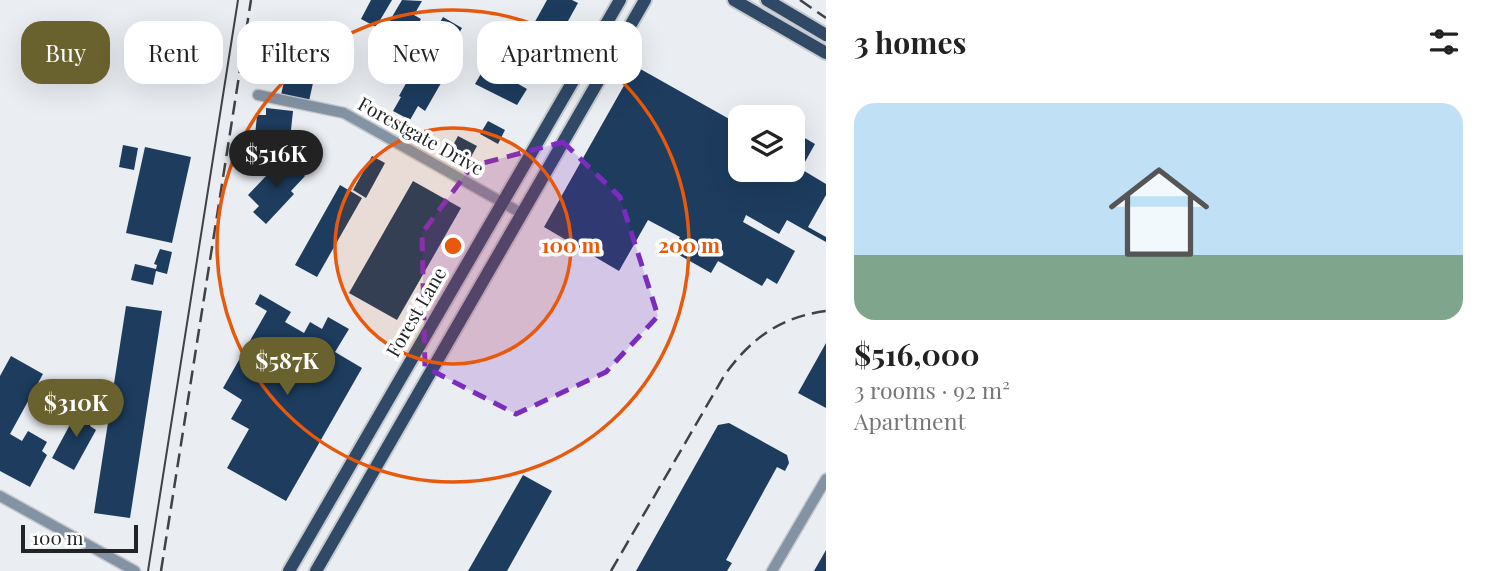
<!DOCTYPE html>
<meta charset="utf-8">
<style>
:root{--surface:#fff;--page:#f6f6f6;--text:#222;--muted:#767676;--accent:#69622f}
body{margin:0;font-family:"Playfair Display",serif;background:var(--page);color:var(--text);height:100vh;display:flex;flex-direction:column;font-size:26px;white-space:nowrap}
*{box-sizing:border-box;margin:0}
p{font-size:23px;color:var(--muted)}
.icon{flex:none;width:38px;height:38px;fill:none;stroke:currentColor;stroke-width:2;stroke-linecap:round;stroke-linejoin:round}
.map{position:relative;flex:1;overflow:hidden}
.drawer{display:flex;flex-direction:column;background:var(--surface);width:665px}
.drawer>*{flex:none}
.banner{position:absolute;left:21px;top:21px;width:665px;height:63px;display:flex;gap:14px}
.tools{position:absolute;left:728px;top:105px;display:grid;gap:14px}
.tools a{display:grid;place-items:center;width:77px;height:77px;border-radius:14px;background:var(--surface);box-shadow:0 7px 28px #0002;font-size:35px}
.scale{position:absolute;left:21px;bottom:18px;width:117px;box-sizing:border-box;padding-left:7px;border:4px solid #232426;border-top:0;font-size:19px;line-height:24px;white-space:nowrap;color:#232426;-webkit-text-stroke:5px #fff;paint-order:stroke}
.price{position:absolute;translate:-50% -60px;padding:0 16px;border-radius:24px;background:var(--accent);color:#fff;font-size:23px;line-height:46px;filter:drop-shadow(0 2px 4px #0008)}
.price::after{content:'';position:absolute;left:50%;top:42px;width:21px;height:16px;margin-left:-10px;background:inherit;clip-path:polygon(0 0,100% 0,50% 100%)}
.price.selected{background:#222;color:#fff}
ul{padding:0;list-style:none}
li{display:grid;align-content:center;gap:14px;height:371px;padding:0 28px}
li span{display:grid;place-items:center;height:217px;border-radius:21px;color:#555}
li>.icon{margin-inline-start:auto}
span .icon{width:126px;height:126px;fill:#fffc;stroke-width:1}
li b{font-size:30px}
h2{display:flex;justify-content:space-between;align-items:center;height:84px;padding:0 28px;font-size:30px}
.tag{padding:0 24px;border-radius:21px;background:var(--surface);box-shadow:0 7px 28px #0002;font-size:24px;line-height:63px}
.tag.selected{background:var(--accent);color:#fff}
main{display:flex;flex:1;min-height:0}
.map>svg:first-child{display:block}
</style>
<main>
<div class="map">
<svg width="826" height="571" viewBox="0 0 826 571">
<rect width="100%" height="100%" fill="#eaedf2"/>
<!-- building -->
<g fill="#1d3c5e">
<path d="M371,0H392L376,27L361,19Z"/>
<path d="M402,0L422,1L414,15L421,19L416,27L423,31L418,38L422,39L410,59L407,57L409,53L395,44L398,40L383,32Z"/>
<path d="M547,0H572L578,3L547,59L522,45Z"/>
<path d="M443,17L462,28L449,52L456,57L425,111L418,106L410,120L393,111L401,97L399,96Z"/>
<path d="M273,23L323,36L318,61L267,50Z"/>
<path d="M507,51L536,67L529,79L500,63Z"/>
<path d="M289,59L317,65L309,101L281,95Z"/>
<path d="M486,65L527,89L517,105L475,84Z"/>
<path d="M635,66L740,125V170H793V131L815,144L801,169L826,184V195L808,227L826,237V242L787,220L779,234L746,215L743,222L795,251L777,284L767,278L762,286L718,261L711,273L672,251L680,237L648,220L619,271L544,227Z"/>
<path d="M266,108L293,111L291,130L306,132L304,151L254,146L257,115H266Z"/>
<path d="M488,121L505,130L498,144L480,134Z"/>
<path d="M458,136L477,146L471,157L452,147Z"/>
<path d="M123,145L138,148L134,170L119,167Z"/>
<path d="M145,147L191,157L172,243L126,233Z"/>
<path d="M372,156L385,163L366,198L353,190Z"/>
<path d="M284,157L305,176L291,191L294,194L266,224L253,212L259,206L248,195Z"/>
<path d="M413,181L461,208L397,320L349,293Z"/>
<path d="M340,185L362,198L317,277L295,265Z"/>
<path d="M160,249L172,252L167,274L156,271L153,285L131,280L135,264L156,269L157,265L154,264Z"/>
<path d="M260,294L291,312L285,322L304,333L310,322L322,329L328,317L349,329L335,352L362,368L286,501L227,468L249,429L231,419L242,400L223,388L267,311L255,304Z"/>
<path d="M126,306L162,311L130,518L94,513Z"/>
<path d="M826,343V408L798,393Z"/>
<path d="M11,356L43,374L10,434L22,441L28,431L47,442L42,451L47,455L30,487L0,471V376Z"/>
<path d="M80,406L96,414L90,426L96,430L74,470L52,458Z"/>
<path d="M729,423L787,455L789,463L785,471L777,467L726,560L732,563L727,571H636L718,425Z"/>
<path d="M523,475L552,491L507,571H468Z"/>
<path d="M826,550V571H814Z"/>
</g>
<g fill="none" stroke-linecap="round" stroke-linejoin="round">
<!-- minor casing -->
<g stroke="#c6c9cd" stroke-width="13">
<g id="minor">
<path d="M258,95L344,113L521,213"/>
<path d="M0,496L135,571"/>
<path d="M772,571L826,479"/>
</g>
</g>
<!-- major casing -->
<g stroke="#c6c9cd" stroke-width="16">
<g id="major">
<path d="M734,0L826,53"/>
<path d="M767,0L826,35"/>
<path d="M289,571L620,0"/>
<path d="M316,571L645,0"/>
</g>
</g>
<!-- minor -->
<use href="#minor" stroke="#8493a4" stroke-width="10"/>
<!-- major -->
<use href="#major" stroke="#2f4966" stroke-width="12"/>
<!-- tram -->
<path stroke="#414245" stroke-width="2" d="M148,571L238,0"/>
<!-- rail -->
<g stroke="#414245" stroke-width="2.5" stroke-dasharray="14 7" stroke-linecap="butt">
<path d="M800,0L826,18"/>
<path d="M161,571L251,0"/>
<path d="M611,571L724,376C750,339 780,317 826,311"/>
</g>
</g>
<!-- marked area -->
<path fill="#7b2cbf" fill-opacity="0.2" stroke="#7b2cbf" stroke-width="5" stroke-dasharray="14 9" stroke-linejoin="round" d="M563,142L620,197L658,316L606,372L516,414L425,367L422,233L472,166Z"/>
<!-- distance rings -->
<circle cx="453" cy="246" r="118" fill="#e8590c" fill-opacity=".12"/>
<g fill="none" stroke="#e8590c" stroke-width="3.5">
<circle cx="453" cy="246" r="118"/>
<circle cx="453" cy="246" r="236"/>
</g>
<g text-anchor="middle" stroke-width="7" stroke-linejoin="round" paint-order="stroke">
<!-- street labels -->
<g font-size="19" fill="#232426" stroke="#fff">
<text transform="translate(421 136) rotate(29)" y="7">Forestgate Drive</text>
<text transform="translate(416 312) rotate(-60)" y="7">Forest Lane</text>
</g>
</g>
<circle cx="453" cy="246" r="10" fill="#e8590c" stroke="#fff" stroke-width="3.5"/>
<g font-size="21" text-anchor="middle" font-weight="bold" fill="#e8590c" stroke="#fff" stroke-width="7" stroke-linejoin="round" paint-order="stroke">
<text x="571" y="253">100 m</text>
<text x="689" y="253">200 m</text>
</g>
</svg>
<div class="tools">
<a><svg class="icon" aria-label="layers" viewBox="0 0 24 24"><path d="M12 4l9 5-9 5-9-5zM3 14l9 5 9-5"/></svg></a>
</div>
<div class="scale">100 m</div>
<b class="price selected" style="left:276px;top:190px">$516K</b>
<b class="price" style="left:287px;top:397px">$587K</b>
<b class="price" style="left:76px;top:439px">$310K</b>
<div class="banner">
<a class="tag selected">Buy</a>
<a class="tag">Rent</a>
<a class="tag">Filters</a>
<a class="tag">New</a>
<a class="tag">Apartment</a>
</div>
</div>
<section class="drawer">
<h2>3 homes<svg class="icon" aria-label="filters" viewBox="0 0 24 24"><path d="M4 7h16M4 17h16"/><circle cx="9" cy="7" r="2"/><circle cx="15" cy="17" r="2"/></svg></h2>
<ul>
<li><span style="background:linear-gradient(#bfe0f5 70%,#7fa58c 0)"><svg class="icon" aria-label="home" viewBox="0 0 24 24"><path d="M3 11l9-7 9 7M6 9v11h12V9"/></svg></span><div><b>$516,000</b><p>3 rooms · 92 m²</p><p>Apartment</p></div></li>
</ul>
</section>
</main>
